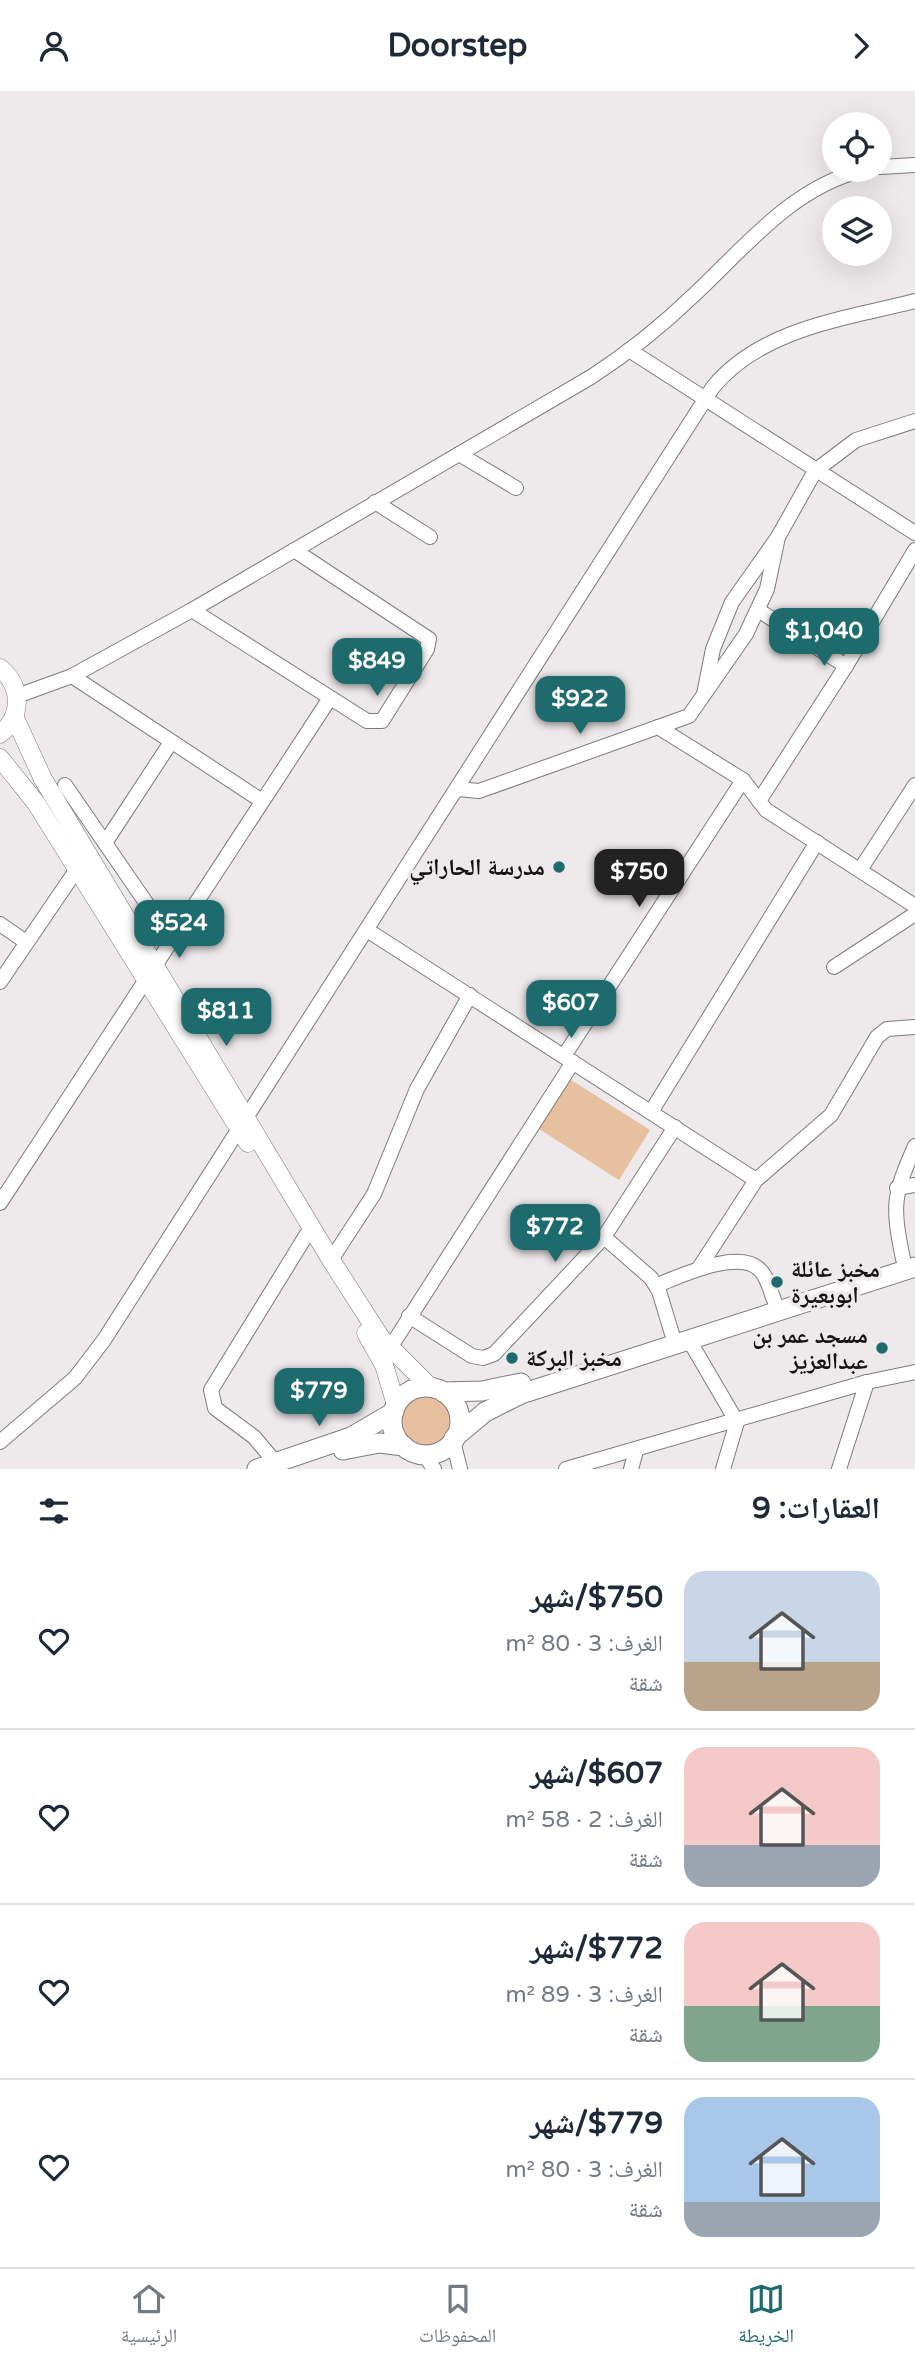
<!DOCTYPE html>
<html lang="ar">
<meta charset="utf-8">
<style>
:root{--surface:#fff;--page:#f2f2f3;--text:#1f2937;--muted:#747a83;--line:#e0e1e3;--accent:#1e6b6d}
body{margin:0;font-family:"Varela Round","Noto Naskh Arabic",sans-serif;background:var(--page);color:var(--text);direction:rtl;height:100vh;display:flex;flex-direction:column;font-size:26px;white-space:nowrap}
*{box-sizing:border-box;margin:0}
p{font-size:23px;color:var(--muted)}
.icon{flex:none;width:38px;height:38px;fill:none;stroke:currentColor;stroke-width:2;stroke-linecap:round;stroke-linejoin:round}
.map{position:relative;height:1378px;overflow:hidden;direction:ltr}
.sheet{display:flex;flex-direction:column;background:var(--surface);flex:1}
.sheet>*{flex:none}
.buttons{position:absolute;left:822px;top:21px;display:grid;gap:14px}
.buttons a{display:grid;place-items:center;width:70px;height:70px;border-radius:50%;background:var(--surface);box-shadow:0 7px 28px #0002;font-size:35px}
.price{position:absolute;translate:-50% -60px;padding:0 16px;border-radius:14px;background:var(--accent);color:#fff;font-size:23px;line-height:46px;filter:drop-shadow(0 2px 4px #0008)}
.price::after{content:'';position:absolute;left:50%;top:42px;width:21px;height:16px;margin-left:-10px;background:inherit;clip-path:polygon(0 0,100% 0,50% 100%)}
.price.on{background:#222;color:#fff}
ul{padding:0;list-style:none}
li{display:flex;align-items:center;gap:21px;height:175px;padding:0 35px}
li+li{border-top:2px solid var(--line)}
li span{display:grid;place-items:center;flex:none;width:196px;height:140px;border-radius:21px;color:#555}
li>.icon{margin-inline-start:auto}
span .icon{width:84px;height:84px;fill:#fffc;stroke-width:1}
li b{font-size:30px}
h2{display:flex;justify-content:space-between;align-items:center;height:84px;padding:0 35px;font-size:30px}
header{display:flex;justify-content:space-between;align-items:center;height:91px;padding:0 35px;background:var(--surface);font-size:32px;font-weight:800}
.tabs{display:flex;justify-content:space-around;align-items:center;height:98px;border-top:2px solid var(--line);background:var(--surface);font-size:19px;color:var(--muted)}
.tabs a{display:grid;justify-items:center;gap:4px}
.tabs .on{color:var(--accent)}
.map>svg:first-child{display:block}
</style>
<header><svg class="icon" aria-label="forward" viewBox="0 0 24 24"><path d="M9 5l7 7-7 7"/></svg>Doorstep<svg class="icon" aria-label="person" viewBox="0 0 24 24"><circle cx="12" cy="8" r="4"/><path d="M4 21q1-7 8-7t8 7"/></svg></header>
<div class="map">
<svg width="915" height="1378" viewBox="0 0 915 1378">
<rect width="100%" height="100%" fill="#eee9ea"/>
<!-- green -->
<g fill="#e7c0a0">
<path d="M568,987L650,1039L619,1089L536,1036Z"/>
<circle cx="425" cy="1330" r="25"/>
</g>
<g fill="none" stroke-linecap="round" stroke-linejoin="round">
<!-- minor casing -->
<g stroke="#7f7b7c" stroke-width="16">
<g id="minor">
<path d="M880,76L915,74"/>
<path d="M629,259L915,442"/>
<path d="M459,363L516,397"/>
<path d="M375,411L430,446"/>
<path d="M192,519L367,630H382L427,558L429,548L294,459"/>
<path d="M758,519L846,575"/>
<path d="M72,585L262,710"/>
<path d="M704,603L713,558L732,511L778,446L815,380L856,349L915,330"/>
<path d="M17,605L72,585L192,519L591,286C628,262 664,233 696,202C747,154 793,96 863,79"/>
<path d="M658,636L743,689L766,719L915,815"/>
<path d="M65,694L171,848"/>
<path d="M458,698L479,700L689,625L746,543L767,498L778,446"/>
<path d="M759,710L846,575L915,459"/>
<path d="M105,752L171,651"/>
<path d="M860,779L915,694"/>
<path d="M0,833L26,851"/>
<path d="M367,839L756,1089"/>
<path d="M834,876L915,823"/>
<path d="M0,891L77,778"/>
<path d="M564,965L743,689"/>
<path d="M651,1021L817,751"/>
<path d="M897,1097L915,1094"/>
<path d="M0,1112L330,607"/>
<path d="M604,1146L651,1187L659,1200L672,1243"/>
<path d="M903,1168C892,1114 893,1105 915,1055"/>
<path d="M331,1169L374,1103L417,998L470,904"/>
<path d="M699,1177L756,1089L831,1024L877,946L887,938L915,936"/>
<path d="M657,1194C681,1185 739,1157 760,1179C768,1187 770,1199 774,1209"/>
<path d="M409,1225L472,1265L483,1267L494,1263L604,1146L675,1036"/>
<path d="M689,1249L737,1331L723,1378"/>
<path d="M390,1257L573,971"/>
<path d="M453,1350L460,1378"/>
<path d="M0,1351L75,1287L104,1249L713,296C762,237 845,228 915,210"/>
<path d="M424,1363L434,1378"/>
<path d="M276,1372L254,1346L215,1317L211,1299L307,1143"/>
<path d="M566,1378L867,1291L915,1281"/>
<path d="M631,1378L636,1360"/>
<path d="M839,1378L867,1291"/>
</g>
</g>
<!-- tertiary casing -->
<g stroke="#7f7b7c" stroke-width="19">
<g id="tertiary">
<path d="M0,577C22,595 23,626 0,643"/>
<path d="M14,625L43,688L331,1169L381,1247L430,1296"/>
<path d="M0,667L36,712L248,1052"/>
<path d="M366,1242L384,1274L396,1314"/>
</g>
</g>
<!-- secondary casing -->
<g stroke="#7f7b7c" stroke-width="21">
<g id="secondary">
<circle cx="426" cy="1330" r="34"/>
<path d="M443,1301L482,1300L521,1292"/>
<path d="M454,1347L485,1321L521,1303L915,1176"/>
<path d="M343,1359L379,1352L404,1355"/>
<path d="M257,1378L351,1346L394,1321"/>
</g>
</g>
<!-- minor -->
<use href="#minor" stroke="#fff" stroke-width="14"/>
<!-- tertiary -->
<use href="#tertiary" stroke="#fff" stroke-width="18"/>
<!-- secondary -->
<use href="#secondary" stroke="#fff" stroke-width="19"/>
</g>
<!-- markers -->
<g fill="#1e6b6d" stroke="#eee9ea" stroke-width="2.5">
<circle cx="559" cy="776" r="7"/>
<circle cx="777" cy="1191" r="7"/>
<circle cx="882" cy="1257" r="7"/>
<circle cx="512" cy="1267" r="7"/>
</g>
<g text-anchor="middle" stroke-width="7" stroke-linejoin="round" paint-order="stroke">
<!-- poi labels -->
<g font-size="23" font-weight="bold" fill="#141313" stroke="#eee9ea" text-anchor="end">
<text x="545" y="784">مدرسة الحاراتي</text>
<text x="791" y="1186" text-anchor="start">مخبز عائلة<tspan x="791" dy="26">ابوبعيرة</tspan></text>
<text x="868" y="1252">مسجد عمر بن<tspan x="868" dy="26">عبدالعزيز</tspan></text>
<text x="526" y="1275" text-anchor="start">مخبز البركة</text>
</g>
</g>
</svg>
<div class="buttons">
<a><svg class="icon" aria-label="locate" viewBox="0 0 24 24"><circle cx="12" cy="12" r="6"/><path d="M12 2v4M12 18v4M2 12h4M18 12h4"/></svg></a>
<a><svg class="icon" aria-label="layers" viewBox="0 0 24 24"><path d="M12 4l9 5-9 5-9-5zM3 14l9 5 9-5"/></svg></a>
</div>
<b class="price" style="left:824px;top:577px">$1,040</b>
<b class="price" style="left:377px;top:607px">$849</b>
<b class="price" style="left:580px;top:645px">$922</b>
<b class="price on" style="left:639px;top:818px">$750</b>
<b class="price" style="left:179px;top:869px">$524</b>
<b class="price" style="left:571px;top:949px">$607</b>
<b class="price" style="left:226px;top:957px">$811</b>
<b class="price" style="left:555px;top:1173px">$772</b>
<b class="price" style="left:319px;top:1337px">$779</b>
</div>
<section class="sheet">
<h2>العقارات: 9<svg class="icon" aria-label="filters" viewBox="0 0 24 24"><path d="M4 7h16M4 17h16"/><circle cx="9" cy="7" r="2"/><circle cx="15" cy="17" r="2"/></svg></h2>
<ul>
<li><span style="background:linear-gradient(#c9d6e8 65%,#b9a48a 0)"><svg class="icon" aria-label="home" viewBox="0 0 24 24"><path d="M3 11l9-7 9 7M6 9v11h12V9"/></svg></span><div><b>$750/شهر</b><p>الغرف: 3 · 80 m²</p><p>شقة</p></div><svg class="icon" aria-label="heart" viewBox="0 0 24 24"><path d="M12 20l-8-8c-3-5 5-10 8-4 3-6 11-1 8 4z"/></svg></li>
<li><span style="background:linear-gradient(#f6c9c9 70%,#9aa5b1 0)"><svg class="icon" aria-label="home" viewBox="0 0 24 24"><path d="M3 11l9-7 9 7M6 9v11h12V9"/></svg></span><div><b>$607/شهر</b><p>الغرف: 2 · 58 m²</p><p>شقة</p></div><svg class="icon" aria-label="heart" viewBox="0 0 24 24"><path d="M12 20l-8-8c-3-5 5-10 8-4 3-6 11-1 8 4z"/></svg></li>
<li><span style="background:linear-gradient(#f6c9c9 60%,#7fa58c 0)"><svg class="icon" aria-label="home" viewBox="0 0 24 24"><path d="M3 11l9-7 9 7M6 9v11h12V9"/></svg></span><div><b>$772/شهر</b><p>الغرف: 3 · 89 m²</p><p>شقة</p></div><svg class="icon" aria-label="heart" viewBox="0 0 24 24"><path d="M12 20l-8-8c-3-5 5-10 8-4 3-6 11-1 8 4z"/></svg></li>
<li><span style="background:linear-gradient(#a9c7e8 75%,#9aa5b1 0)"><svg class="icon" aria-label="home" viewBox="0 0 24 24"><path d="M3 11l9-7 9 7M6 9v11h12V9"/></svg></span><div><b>$779/شهر</b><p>الغرف: 3 · 80 m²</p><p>شقة</p></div><svg class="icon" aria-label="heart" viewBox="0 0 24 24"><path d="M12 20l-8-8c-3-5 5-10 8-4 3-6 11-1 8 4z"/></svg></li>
</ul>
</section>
<nav class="tabs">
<a class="on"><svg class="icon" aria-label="map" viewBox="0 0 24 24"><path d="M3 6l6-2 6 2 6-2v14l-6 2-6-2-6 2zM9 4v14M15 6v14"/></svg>الخريطة</a>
<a><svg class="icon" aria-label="saved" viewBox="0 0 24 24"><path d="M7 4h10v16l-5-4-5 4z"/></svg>المحفوظات</a>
<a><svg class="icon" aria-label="home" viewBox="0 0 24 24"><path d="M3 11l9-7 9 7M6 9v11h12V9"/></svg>الرئيسية</a>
</nav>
